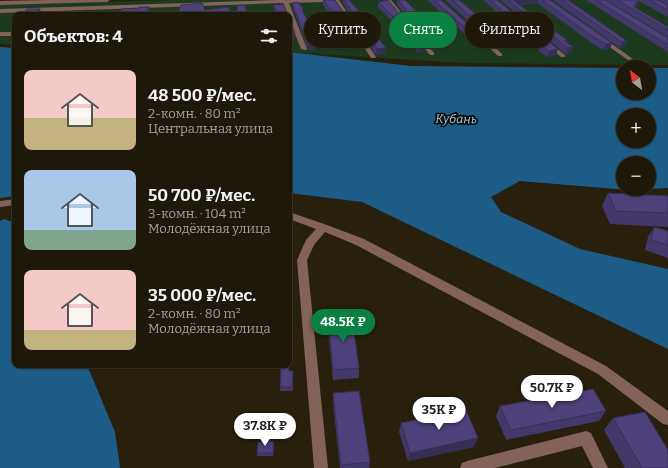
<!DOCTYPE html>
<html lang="ru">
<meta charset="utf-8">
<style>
:root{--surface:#1e180a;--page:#262113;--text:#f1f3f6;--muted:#a1a09c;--line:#3c372b;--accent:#0b8043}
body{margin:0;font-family:Bitter,serif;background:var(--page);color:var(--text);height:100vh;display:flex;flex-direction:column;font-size:15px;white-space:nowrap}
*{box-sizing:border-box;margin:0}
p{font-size:13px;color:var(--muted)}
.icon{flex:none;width:22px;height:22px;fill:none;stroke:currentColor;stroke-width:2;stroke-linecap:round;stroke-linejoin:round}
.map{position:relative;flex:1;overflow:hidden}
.drawer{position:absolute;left:12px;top:12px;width:280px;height:356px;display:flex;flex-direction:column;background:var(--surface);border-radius:8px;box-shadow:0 1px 3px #0004,0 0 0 1px var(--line)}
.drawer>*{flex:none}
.hud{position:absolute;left:304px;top:12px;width:304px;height:36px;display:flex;gap:8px}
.needle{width:26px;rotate:329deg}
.buttons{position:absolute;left:616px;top:60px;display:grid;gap:8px}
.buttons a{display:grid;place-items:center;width:40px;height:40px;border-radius:50%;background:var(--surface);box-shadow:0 1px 3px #0004,0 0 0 1px var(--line);font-size:20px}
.price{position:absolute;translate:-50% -34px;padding:0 9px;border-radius:14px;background:#fff;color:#222;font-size:13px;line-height:26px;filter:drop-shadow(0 1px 2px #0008)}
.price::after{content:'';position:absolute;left:50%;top:24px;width:12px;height:9px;margin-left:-6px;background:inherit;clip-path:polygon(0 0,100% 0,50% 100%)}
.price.active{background:var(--accent);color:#fff}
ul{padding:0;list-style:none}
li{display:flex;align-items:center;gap:12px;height:100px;padding:0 12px}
li span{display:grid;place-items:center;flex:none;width:112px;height:80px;border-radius:8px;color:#555}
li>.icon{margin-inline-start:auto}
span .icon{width:48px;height:48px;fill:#fffc;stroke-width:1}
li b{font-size:17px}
h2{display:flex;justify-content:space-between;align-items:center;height:48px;padding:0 12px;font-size:17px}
.tag{padding:0 14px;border-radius:18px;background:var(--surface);box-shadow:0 1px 3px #0004,0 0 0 1px var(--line);font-size:14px;line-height:36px}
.tag.active{background:var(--accent);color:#fff}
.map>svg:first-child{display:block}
</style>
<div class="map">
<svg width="668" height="468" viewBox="0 0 668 468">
<rect width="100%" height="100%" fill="#28200d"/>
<!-- green -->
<path fill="#1b3a1e" d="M174,0H668V65L461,63L289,52V15H15V45L0,44V5Z"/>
<!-- water -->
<g fill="#1c5c87" fill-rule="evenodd">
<path d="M0,47L15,48V196L0,198Z"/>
<path d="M289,52L411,66L623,68V93H649V68H668V188L628,190L520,181L491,197L501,212L580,249L668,269V349L362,202L289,193ZM623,115H649V141H623ZM623,163H649V189H623Z"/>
<path d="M4,219L15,223V365H87L115,432L120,468H0V221Z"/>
</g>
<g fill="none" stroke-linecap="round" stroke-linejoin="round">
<!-- minor -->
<g fill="#82625a" fill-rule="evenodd">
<path d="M48,0H110L107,2L0,5V1Z"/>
<path d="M276,0H328L325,2L289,3L307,49L306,50L301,49L283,3L0,13V9Z"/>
<path d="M333,0H339L376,57L375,58H371Z"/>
<path d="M385,0H391L434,53V55H430Z"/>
<rect x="0" y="32" width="15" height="4"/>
<path d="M475,32H479L502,54V56H498L475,34Z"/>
<path d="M598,37H602L633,59L628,60L598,39Z"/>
<path d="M545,42H549L565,55V57H561L545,44Z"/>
<path d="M15,199V205L0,207V201Z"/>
<path d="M289,212L327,225L364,239L606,366L668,411V425L663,424L598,374L356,245L325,232L314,245L307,260L328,468H314L297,260L306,240L316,229L289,219Z"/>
<path d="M586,431L591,433L608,468H593L582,446L495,468H460L462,463L467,461Z"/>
</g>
</g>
<!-- wall -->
<g fill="#43386a">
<path d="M323,0L362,40L361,46L351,48L344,37V35L337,26V24L323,5Z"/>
<path d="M343,0H349L359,11V13L366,21L365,23L386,48V54L376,55L343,3Z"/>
<path d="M397,0H405L426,22V23L442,43L441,49L433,50L397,5Z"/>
<path d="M427,0H441L487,41L486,47L480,48Z"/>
<path d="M445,0H459L507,47L498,48Z"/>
<path d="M483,0H497L556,55L547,57L532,45V43Z"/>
<path d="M500,0H550L612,43L610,49L603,50L593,44L537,3L520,5L567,40V42L573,47L571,53L566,54Z"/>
<path d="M553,0H568L627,41L625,47L620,48Z"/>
<path d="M586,0H605L668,38V52Z"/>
<path d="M606,0H658L668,6V17L639,1L635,7L668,27V37Z"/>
<path d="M659,0H668V5Z"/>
<path d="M378,2L426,45L425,51L418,52L401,35V31L378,7Z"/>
<path d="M292,3L304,14L317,37V49L308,50L293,8Z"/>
<path d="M273,5L288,15H276L274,11Z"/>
<path d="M608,193L668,196V227L610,224L602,206Z"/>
<path d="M654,227L668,231V258L645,250L648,237Z"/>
<path d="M289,315V371H293V391H280V387Z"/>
<path d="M328,317L359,368V378L333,380L328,327Z"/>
<path d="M333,393L370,462L369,468H340L333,403Z"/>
<path d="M500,406L606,411L599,421L506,440L496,416Z"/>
<path d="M613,418L668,468H625L604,430Z"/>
<path d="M401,423L474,447L408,461L399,432Z"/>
<path d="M273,441L274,444L273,456H257V453Z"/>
</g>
<!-- shaded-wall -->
<g fill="#372e56">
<path d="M518,0H538L537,3L515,6L514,1Z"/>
<path d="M149,7L150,12L149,15H145Z"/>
<path d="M40,9L42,15H35Z"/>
<path d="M87,10L89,15H86Z"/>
<path d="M295,33V39L289,40V34Z"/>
<path d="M313,37H317V42Z"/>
<path d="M362,40L361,46L351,48L352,42Z"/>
<path d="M442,40L441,49L433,50L434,44Z"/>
<path d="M487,41L486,47L480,48L481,42Z"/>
<path d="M508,41L507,47L498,48L499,42Z"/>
<path d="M627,41L625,47L620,48L622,42Z"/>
<path d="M317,43V49L308,50V44Z"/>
<path d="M612,43L610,49L603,50L606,44Z"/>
<path d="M426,45L425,51L418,52L419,46Z"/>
<path d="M573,47L571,53L566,54L568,48Z"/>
<path d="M386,48V54L376,55L377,49Z"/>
<path d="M558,49L556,55L547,57L549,51Z"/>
<path d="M478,438L474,447L408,461L410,453Z"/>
</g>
<!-- building -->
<g fill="#4e417b" stroke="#372e56">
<path d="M323,0H335L362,40L352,42L344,32L346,31L338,20H339Z"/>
<path d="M344,0H349L359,11H357L366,21H364L386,48L377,49Z"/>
<path d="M388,0L426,45L419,46L402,29L405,28L378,2Z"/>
<path d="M398,0H405L412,7L426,22H425L442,40L440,41L442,43L434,44Z"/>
<path d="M434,0H441L487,41L481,42Z"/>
<path d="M452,0H459L508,41L499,42Z"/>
<path d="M490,0H497L558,49L549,51L533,39H535Z"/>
<path d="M508,0H518L514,1L567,40L564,41L573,47L568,48Z"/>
<path d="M542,0H550L612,43L606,44L595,38Z"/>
<path d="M562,0H568L627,41L622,42Z"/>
<path d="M596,0H605L668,38V45Z"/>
<path d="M617,0H638L634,7L668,27V30Z"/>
<path d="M649,0H658L668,6V10Z"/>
<path d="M298,2L304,10H302L317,37H313L317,43L308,44L292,3Z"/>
<path d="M202,3L205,10L228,7L230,11H236L238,9L237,6L244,5L249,15H177L181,5Z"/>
<path d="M283,4L288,15H279L273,5Z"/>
<path d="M140,7H149L145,15H118L122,9L139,8Z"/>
<path d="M27,9H40L35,15H22Z"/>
<path d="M87,10L86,15H61V13Z"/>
<path d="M289,18L295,33L289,34Z"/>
<path d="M608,193L668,196V213L616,211Z"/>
<path d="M654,227L668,231V245L651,240Z"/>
<path d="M352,316L359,368L333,370L328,317Z"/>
<path d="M281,365H289V371H293L292,387H280Z"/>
<path d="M593,389L606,411L511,430L500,406Z"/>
<path d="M359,391L370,462L341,465L333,393Z"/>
<path d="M466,410L478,438L410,453L401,423Z"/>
<path d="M645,412L668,450V468H642L613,418Z"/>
<path d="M273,441V453H257L258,442Z"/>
</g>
<g text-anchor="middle" stroke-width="3.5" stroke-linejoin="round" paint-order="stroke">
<!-- far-water labels -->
<g font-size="12" font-style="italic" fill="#9ecff5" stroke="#0e0a04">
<text transform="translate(456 119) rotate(1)" y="4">Кубань</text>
</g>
</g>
</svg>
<div class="buttons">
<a><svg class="needle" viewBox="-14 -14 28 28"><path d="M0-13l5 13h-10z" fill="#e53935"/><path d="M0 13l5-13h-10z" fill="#a1a09c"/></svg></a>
<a>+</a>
<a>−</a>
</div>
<b class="price active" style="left:343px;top:343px">48.5K ₽</b>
<b class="price" style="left:552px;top:409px">50.7K ₽</b>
<b class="price" style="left:439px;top:431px">35K ₽</b>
<b class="price" style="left:265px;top:447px">37.8K ₽</b>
<div class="hud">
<a class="tag">Купить</a>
<a class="tag active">Снять</a>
<a class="tag">Фильтры</a>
</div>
<section class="drawer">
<h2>Объектов: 4<svg class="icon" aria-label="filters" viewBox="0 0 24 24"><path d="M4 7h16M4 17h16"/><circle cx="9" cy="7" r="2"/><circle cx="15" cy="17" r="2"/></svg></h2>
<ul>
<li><span style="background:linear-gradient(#f6c9c9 60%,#c2b280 0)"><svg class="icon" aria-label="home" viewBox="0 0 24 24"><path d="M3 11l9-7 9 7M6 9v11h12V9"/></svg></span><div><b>48 500 ₽/мес.</b><p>2-комн. · 80 m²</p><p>Центральная улица</p></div></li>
<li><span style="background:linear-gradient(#a9c7e8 75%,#7fa58c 0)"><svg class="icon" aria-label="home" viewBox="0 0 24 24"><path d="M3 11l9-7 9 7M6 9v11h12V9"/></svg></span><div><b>50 700 ₽/мес.</b><p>3-комн. · 104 m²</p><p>Молодёжная улица</p></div></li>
<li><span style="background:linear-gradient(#f6c9c9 75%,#c2b280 0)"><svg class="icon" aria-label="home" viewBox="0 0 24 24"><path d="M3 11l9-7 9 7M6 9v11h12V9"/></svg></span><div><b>35 000 ₽/мес.</b><p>2-комн. · 80 m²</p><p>Молодёжная улица</p></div></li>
</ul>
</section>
</div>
